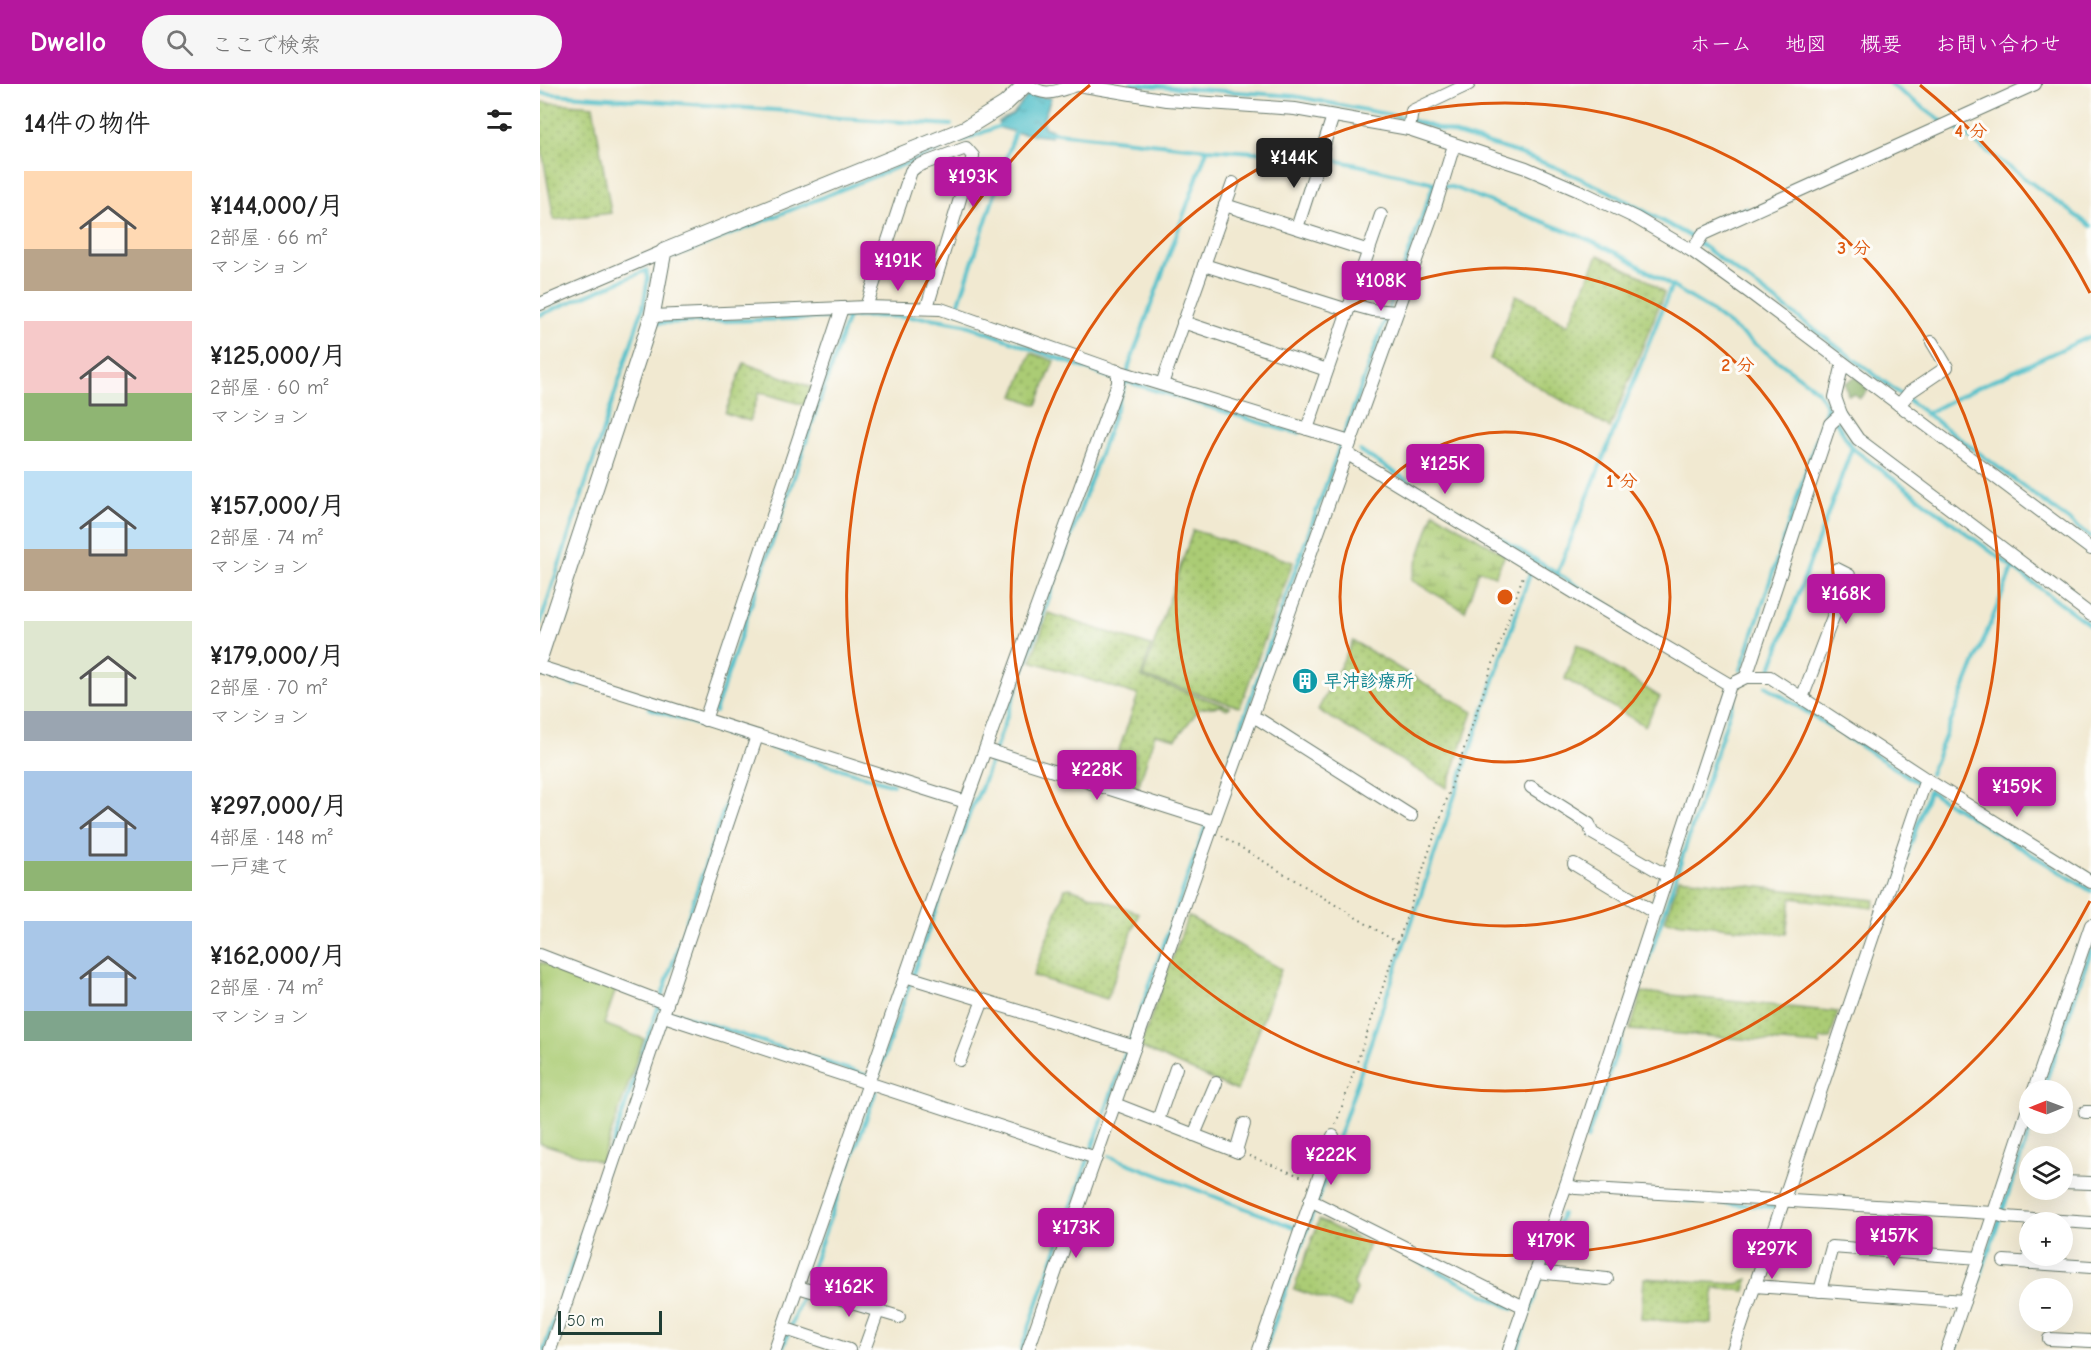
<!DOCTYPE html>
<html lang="ja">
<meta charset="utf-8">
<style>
:root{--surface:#fff;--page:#f6f6f6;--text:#222;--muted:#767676;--accent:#b5179e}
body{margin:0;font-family:"Comic Neue","Klee One",sans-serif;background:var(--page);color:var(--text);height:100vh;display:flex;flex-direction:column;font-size:22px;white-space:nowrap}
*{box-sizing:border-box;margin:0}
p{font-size:20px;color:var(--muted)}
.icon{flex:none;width:33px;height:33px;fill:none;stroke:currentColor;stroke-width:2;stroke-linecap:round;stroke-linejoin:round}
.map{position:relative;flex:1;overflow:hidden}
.details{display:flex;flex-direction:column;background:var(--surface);width:540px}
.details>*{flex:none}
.needle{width:39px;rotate:269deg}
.fabs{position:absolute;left:1479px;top:996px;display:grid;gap:12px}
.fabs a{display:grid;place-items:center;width:54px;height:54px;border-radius:50%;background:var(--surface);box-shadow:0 6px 24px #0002;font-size:30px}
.scale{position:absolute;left:18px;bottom:15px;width:104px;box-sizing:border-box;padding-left:6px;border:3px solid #1f3d34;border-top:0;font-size:16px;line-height:21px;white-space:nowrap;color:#1f3d34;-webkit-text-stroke:4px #fdfcf7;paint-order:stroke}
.price{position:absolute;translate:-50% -51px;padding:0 14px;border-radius:6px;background:var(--accent);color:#fff;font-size:20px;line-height:39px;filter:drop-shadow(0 2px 3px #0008)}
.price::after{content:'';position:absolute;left:50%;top:36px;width:18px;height:14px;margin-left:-9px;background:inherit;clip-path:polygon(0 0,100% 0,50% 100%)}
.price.on{background:#222;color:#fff}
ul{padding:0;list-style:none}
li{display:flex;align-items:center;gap:18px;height:150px;padding:0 24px}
li span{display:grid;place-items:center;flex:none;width:168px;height:120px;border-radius:0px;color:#555}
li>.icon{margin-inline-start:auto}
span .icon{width:72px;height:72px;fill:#fffc;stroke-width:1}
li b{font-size:26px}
h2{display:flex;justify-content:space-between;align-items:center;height:72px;padding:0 24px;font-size:26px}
header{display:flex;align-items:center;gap:36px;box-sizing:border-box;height:84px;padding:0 30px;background:var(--accent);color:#fff}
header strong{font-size:28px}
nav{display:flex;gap:33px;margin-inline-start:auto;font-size:21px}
.search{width:420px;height:54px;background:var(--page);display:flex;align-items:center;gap:15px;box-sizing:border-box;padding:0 21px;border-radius:33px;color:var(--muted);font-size:22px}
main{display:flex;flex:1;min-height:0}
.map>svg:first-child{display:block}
</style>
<header>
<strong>Dwello</strong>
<div class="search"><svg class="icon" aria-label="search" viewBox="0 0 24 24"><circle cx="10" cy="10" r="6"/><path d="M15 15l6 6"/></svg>ここで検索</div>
<nav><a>ホーム</a><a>地図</a><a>概要</a><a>お問い合わせ</a></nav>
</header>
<main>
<section class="details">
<h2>14件の物件<svg class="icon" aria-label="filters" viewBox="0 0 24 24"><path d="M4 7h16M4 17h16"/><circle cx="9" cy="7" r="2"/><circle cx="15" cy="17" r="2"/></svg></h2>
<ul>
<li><span style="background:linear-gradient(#ffd9b3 65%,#b9a48a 0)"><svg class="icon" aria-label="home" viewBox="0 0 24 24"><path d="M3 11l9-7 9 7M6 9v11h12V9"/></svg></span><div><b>¥144,000/月</b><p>2部屋 · 66 m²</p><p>マンション</p></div></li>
<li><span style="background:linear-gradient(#f6c9c9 60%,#8fb573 0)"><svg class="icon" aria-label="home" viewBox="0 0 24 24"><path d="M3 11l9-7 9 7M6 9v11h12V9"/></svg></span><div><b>¥125,000/月</b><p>2部屋 · 60 m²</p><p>マンション</p></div></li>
<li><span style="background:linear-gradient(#bfe0f5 65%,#b9a48a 0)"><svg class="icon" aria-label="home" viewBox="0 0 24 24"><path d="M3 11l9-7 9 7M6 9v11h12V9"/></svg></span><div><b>¥157,000/月</b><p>2部屋 · 74 m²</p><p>マンション</p></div></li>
<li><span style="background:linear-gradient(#dfe7d0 75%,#9aa5b1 0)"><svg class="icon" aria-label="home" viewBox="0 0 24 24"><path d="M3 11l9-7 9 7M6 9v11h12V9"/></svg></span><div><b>¥179,000/月</b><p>2部屋 · 70 m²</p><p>マンション</p></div></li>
<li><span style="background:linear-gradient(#a9c7e8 75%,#8fb573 0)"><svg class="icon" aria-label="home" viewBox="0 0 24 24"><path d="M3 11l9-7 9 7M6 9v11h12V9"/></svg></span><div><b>¥297,000/月</b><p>4部屋 · 148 m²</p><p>一戸建て</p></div></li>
<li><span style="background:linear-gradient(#a9c7e8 75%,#7fa58c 0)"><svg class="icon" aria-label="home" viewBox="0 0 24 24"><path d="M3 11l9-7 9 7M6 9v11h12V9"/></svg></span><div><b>¥162,000/月</b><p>2部屋 · 74 m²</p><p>マンション</p></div></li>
</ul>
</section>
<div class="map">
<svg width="1551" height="1266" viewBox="0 0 1551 1266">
<defs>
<pattern id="grass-dots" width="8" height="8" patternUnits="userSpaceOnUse" patternTransform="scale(1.5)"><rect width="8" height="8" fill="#abcc74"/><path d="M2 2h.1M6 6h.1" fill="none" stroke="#8ba760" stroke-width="1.8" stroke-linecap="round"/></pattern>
<pattern id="forest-crowns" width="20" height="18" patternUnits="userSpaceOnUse" patternTransform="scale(1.5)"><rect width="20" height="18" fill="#88b066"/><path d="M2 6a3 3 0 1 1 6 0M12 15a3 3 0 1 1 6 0" fill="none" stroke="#6f9055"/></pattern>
<pattern id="wetland-marsh" width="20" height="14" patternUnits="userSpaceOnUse" patternTransform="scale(1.5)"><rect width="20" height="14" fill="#abcc74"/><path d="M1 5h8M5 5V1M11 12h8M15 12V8" fill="none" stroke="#8ba760"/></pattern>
<pattern id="water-ripples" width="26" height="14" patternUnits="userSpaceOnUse" patternTransform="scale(1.5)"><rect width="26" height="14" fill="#54c1cb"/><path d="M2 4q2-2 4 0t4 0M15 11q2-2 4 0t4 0" fill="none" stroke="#459ea6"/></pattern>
</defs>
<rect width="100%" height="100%" fill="#fdfcf7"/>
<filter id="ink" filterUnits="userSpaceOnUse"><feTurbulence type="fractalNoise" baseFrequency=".0167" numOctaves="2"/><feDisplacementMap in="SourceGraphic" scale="12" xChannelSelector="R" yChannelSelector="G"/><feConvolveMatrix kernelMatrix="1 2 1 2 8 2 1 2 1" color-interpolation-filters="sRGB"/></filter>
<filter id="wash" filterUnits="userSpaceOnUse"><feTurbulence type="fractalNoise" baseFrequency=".008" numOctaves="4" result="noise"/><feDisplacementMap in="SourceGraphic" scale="24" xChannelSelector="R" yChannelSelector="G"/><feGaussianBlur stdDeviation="1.35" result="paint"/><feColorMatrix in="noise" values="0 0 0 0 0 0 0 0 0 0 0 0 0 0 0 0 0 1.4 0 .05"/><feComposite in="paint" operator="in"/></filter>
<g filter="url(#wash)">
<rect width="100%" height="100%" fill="#f1e9d1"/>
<!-- grass -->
<g fill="url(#grass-dots)" stroke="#658454" stroke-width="1.5">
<path d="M0,18L53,22L71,129L14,136L0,55Z"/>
<path d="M1058,171L1103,193L1124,209L1070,344L950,275L976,211L996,220L997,224L1028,241Z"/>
<path d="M491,269L514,277L497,321L474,312Z"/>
<path d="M204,279L271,303L264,321L219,308L210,337L185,329Z"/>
<path d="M653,446L753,478L700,623L603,592Z"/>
<path d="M508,529L611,562L601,593L690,623L687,625L679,622L659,625L636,655L615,650L596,710L567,700L598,611L491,577Z"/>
<path d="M813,557L933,628L907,704L778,626Z"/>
<path d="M1037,560L1120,613L1105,642L1025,595Z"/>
<path d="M1139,794L1335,816L1333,824L1251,814L1246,850L1125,837Z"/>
<path d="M530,804L599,829L567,915L493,892L525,805Z"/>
<path d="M648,832L741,885L697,1007L600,963Z"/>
<path d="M1102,908L1298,928L1290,955H1280L1279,961L1090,946Z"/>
<path d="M779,1136L829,1160L814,1200L817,1205L810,1224L754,1205Z"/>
<path d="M1104,1194L1199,1200L1208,1196L1205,1207L1174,1204L1172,1240L1101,1235Z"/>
</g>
<!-- forest -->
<path fill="url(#forest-crowns)" stroke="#54764d" stroke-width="1.5" d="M1315,293L1327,302V308L1320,314L1314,310L1308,311L1305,299Z"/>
<!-- wetland -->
<path fill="url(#wetland-marsh)" stroke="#658454" stroke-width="1.5" d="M894,428L965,471L955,492L939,486L925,527L871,496Z"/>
<!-- pitch -->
<path fill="#abcc74" stroke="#658454" stroke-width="1.5" d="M0,878L76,905L64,940L104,955L61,1078L0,1059Z"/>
<!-- water -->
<path fill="url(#water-ripples)" stroke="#3a7f80" stroke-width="1.5" d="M488,11L511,14L503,36L504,43L512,46L511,53L478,49L460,44L458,38L473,30Z"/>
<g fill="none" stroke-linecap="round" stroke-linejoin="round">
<!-- stream -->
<g stroke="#54c1cb" stroke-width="4">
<path d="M591,0L754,12L861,33L969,66L1015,83L1068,107L1151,153L1551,453"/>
<path d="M1350,0L1403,38"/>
<path d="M0,9L248,27L283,33L411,41"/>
<path d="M1412,42L1551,142"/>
<path d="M507,48L667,65L774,72L818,81L915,104L1040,152L1083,172L1164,222L1277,306L1312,364L1551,542"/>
<path d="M421,57L462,41"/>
<path d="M1151,153L1161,144L1206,124"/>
<path d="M134,173L400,66"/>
<path d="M416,228L476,45"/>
<path d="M0,231L107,186"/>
<path d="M116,239L343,232L390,234L424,240L575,295"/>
<path d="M585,297L741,345L759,349"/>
<path d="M1385,330L1430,307L1551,252"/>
<path d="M820,367L1087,533"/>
<path d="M1017,490L1132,201"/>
<path d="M0,540L103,223L108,194L106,186"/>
<path d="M1201,586L1287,322"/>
<path d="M1230,587L1312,364"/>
<path d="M5,591L36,601"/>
<path d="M1226,602L1377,698"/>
<path d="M109,624L207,657"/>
<path d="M175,628L308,233"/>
<path d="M227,662L353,701"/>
<path d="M691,672L744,518L894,99"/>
<path d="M1390,690L1473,483"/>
<path d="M1389,707L1551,807"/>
<path d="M1346,833L1389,707"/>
<path d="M135,929L328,992"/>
<path d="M1503,1006L1551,866"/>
<path d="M798,1055L995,475"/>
<path d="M1047,1055L1114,859L1195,612"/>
<path d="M569,1072L759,1145"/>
<path d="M1141,1116L1233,1123"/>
<path d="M774,1125L973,1225"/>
<path d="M4,1266L207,656"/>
<path d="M242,1266L328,1030L335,1009L337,993L431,725L441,705L586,297L589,282L667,66"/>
<path d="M481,1266L667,738"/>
<path d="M725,1266L784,1097"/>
<path d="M977,1266L1022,1130"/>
<path d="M1415,1266L1492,1040"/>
</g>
</g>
</g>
<g filter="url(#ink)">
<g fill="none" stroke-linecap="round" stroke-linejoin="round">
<!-- minor casing -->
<g stroke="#68796b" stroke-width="14">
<g id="minor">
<path d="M487,0C508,16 518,5 538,1L627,16L755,25L869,45L986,84L1044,109L1096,134L1152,167L1209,208L1551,465"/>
<path d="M869,45L872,27L929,0"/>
<path d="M685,121L757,144L793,32"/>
<path d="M757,144L829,167"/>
<path d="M1152,167L1163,150L1495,0"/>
<path d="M664,181L808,226"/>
<path d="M0,220L124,167"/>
<path d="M810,220L832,226L857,228"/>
<path d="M326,223L371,87L377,82L426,64L433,72L387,223"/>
<path d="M112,232L326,223L401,225L574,286L810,358"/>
<path d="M643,238L787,286"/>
<path d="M622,300L693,99"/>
<path d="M1359,321L1370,308L1407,283L1392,258"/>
<path d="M1301,330L1295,313L1303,279"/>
<path d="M767,345L841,131"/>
<path d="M806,369L1040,512L1190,601"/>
<path d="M0,583L426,718L578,299V287"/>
<path d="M1206,593L1290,340L1301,330L1318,355L1551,531"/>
<path d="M1262,614L1309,491L1297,485"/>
<path d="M712,633L720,636L871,732"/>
<path d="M165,636L302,224"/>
<path d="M447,666L674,738"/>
<path d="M991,703L1049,740L1052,749L1127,792"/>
<path d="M1034,780L1115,829"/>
<path d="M0,871L127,920"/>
<path d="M365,892L595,963"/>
<path d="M124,932L556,1074"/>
<path d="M420,976L443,916"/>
<path d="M328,999L426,718"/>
<path d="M1494,1006L1551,841"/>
<path d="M575,1020L698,1068"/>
<path d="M1545,1028H1551"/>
<path d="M618,1036L636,984"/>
<path d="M654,1051L676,999"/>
<path d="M696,1067L704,1040"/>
<path d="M1522,1098L1551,1099"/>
<path d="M1026,1101L1036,1104L1453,1129L1465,1133L1551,1139"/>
<path d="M770,1116L984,1223"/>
<path d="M1464,1177L1551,1183"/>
<path d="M1489,1179L1490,1146"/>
<path d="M996,1188L1067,1195"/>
<path d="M1214,1202L1424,1217"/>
<path d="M258,1203L359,1233"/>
<path d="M1280,1207L1292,1163L1439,1174"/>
<path d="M243,1244L309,1266"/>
<path d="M1509,1255L1551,1257"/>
<path d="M10,1266L217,652"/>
<path d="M235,1266L329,999"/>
<path d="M324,1266L338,1227"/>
<path d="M488,1266L671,746L894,126L914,61"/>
<path d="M719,1266L793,1052"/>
<path d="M969,1266L1026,1101L1190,601L1206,593H1230L1386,695L1551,798"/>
<path d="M1193,1266L1386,695"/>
<path d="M1407,1266L1439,1174L1490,1019"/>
</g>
</g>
<!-- tertiary casing -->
<g stroke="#68796b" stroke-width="17">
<path id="tertiary" d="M0,573L112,232L124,167L426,44L465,20L486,0"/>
</g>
<!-- path -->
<g stroke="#68796b" stroke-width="2" stroke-dasharray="1.5 4.5" stroke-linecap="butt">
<path d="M682,752L858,859"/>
<path d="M796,1040L983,492"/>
<path d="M709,1072L765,1094"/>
</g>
<!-- minor -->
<use href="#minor" stroke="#fff" stroke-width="12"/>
<!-- tertiary -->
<use href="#tertiary" stroke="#fff" stroke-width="15"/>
</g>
</g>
<!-- distance rings -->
<g fill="none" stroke="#de580e" stroke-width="3">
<circle cx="965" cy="513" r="165"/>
<circle cx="965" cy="513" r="329"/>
<circle cx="965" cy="513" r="494"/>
<path d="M1550 817A659 659 0 1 1 550 1M1380 1A659 659 0 0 1 1550 209"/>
</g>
<!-- icons -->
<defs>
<g id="building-disc" transform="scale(1.35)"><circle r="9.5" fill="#0f9aa8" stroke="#fdfcf7"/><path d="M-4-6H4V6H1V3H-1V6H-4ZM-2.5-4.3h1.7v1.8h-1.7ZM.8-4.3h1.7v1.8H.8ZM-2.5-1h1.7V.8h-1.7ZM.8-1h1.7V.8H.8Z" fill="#fff"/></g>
</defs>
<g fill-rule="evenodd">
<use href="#building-disc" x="765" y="597"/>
</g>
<g text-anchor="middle" stroke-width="6" stroke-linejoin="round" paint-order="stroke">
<!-- culture labels -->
<g font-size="18" font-weight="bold" fill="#0d838f" stroke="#fdfcf7" text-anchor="start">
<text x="784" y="603">早沖診療所</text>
</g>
</g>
<circle cx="965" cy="513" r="9" fill="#de580e" stroke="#fdfcf7" stroke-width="3"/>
<g font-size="18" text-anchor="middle" font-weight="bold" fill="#de580e" stroke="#fdfcf7" stroke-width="6" stroke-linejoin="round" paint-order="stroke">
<text x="1431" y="53">4 分</text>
<text x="1314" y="170">3 分</text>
<text x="1198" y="287">2 分</text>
<text x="1082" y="403">1 分</text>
</g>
</svg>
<div class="fabs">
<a><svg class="needle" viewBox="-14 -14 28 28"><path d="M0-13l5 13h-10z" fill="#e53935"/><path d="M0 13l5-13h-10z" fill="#767676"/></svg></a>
<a><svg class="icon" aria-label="layers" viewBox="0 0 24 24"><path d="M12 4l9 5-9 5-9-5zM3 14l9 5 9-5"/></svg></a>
<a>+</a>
<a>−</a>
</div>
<div class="scale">50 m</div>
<b class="price on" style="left:754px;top:105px">¥144K</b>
<b class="price" style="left:433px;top:124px">¥193K</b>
<b class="price" style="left:358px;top:208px">¥191K</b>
<b class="price" style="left:841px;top:228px">¥108K</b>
<b class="price" style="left:905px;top:411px">¥125K</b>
<b class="price" style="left:1306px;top:541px">¥168K</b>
<b class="price" style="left:557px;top:717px">¥228K</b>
<b class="price" style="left:1477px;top:734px">¥159K</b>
<b class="price" style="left:791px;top:1102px">¥222K</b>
<b class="price" style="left:536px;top:1175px">¥173K</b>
<b class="price" style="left:1354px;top:1183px">¥157K</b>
<b class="price" style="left:1011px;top:1188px">¥179K</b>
<b class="price" style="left:1232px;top:1196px">¥297K</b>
<b class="price" style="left:309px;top:1234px">¥162K</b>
</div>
</main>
